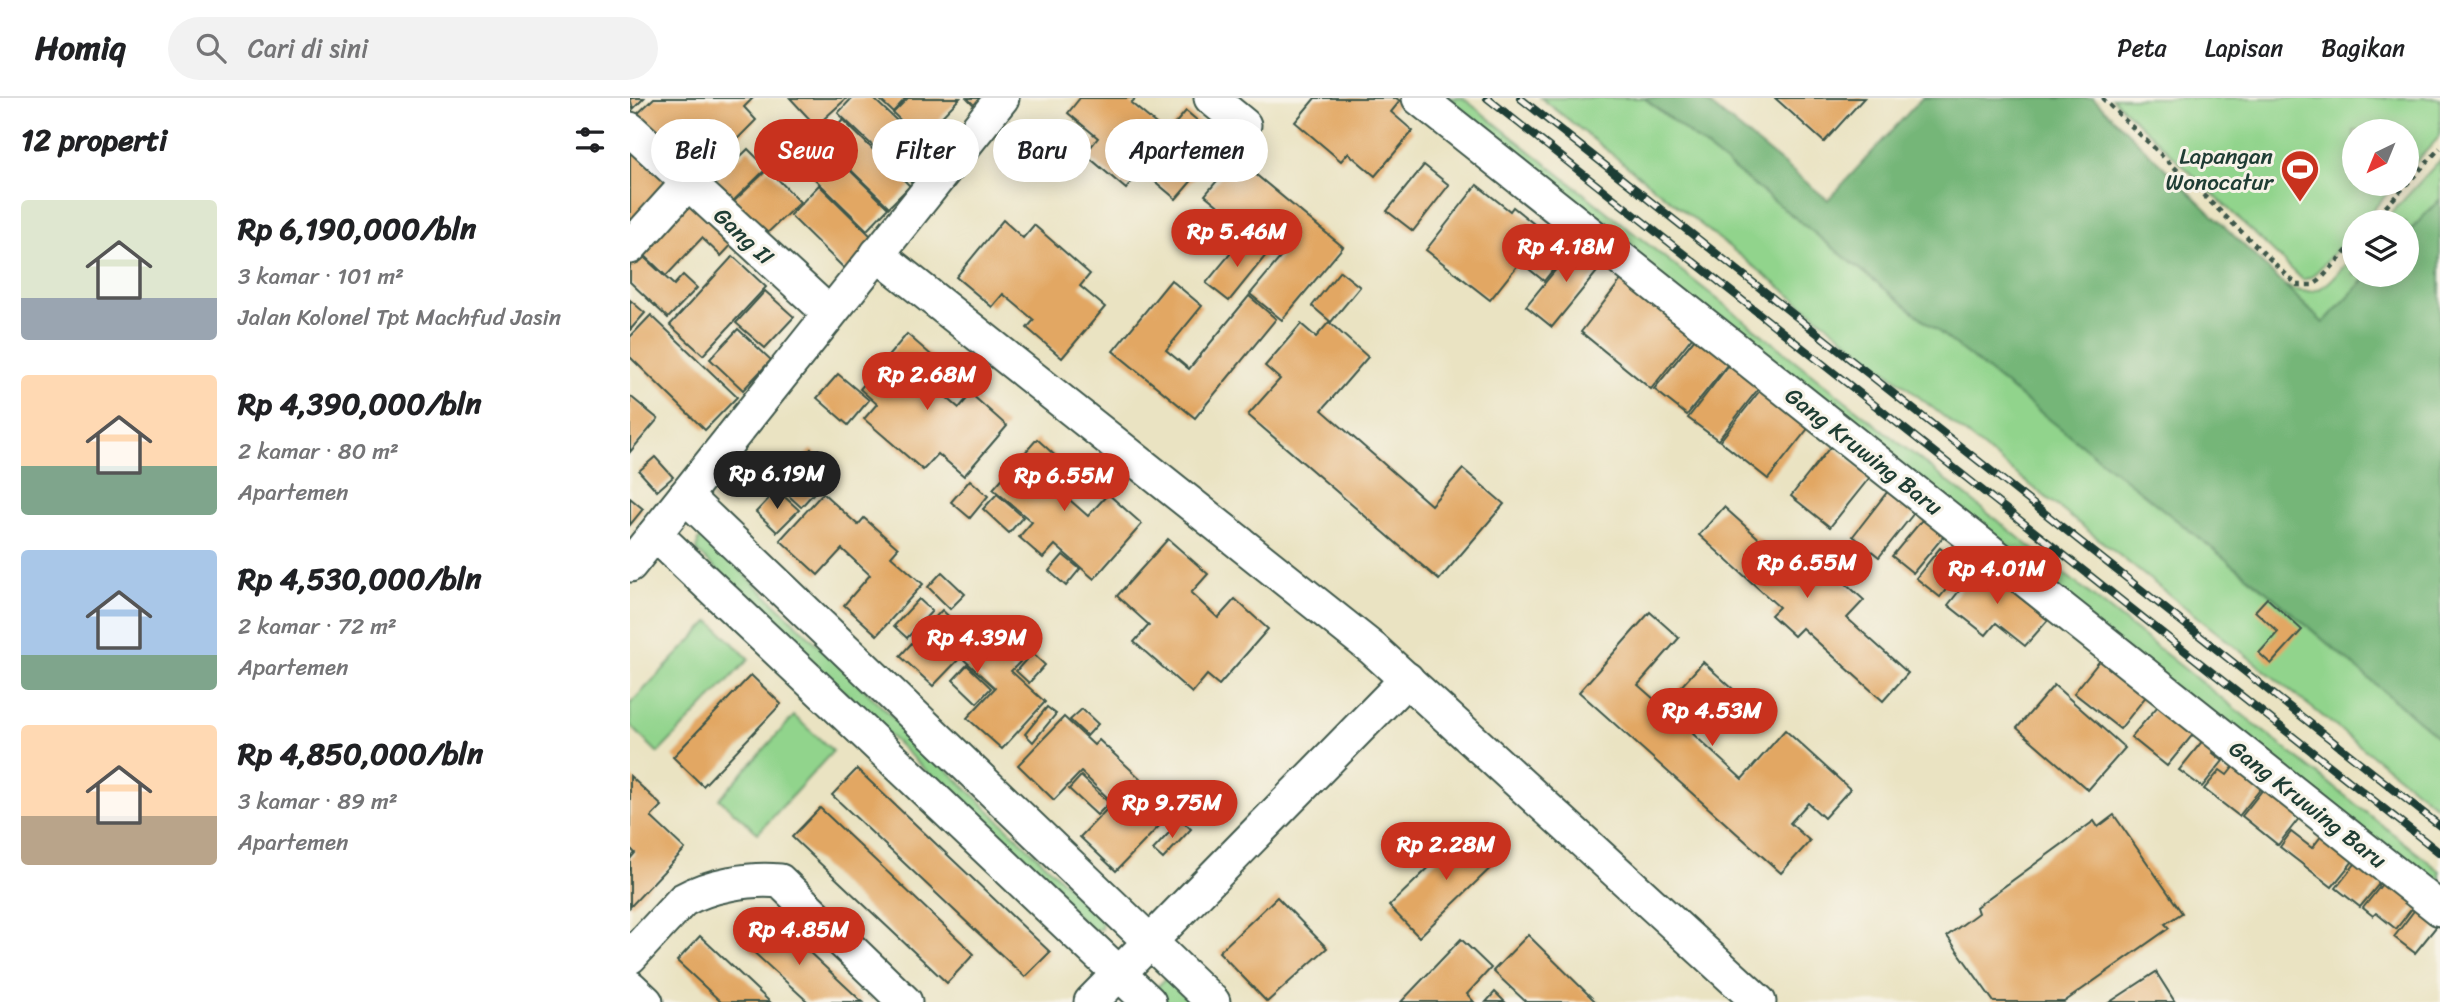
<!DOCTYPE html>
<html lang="id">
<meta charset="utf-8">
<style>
:root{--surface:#fff;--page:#f2f2f2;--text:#202124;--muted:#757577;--line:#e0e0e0;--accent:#c8321e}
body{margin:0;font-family:Sriracha,sans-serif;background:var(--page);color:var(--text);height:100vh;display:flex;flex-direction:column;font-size:26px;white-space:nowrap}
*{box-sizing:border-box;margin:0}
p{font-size:23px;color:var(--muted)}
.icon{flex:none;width:38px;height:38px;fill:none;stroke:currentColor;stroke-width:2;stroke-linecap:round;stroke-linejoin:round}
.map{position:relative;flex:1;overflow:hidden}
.sheet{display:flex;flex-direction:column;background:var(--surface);width:630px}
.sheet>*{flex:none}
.hud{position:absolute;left:21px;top:21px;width:665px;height:63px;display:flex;gap:14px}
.needle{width:46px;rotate:223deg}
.buttons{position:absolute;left:1712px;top:21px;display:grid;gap:14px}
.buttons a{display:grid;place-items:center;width:77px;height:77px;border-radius:50%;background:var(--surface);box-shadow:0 4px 18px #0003;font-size:35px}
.price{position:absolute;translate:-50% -60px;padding:0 16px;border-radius:24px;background:var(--accent);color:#fff;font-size:23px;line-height:46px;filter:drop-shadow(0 2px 4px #0008)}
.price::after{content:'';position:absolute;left:50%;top:42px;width:21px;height:16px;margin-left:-10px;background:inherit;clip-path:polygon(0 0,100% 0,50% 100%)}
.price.current{background:#222;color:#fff}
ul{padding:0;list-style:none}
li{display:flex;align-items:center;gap:21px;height:175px;padding:0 21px}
li span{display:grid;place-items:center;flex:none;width:196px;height:140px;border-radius:7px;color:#555}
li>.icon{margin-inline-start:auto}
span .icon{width:84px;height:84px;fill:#fffc;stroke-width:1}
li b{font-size:30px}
h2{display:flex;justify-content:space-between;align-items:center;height:84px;padding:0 21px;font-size:30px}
.pill{padding:0 24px;border-radius:32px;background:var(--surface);box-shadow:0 4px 18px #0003;font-size:24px;line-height:63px}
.pill.current{background:var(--accent);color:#fff}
header{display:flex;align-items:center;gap:42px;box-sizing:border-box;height:98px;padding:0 35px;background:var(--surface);border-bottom:2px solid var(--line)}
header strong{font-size:33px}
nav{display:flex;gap:38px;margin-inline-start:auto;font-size:24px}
.search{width:490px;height:63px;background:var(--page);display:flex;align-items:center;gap:18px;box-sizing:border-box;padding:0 24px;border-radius:38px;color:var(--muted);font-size:26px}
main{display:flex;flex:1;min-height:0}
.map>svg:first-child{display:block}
</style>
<header>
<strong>Homiq</strong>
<div class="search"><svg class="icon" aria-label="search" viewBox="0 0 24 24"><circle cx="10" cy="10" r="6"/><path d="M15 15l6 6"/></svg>Cari di sini</div>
<nav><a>Peta</a><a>Lapisan</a><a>Bagikan</a></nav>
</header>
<main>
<section class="sheet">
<h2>12 properti<svg class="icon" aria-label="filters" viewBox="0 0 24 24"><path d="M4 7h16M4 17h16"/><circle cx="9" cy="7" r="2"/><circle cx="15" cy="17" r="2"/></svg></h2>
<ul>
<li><span style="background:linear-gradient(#dfe7d0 70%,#9aa5b1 0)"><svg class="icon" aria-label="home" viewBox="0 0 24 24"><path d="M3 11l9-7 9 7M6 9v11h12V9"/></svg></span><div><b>Rp 6,190,000/bln</b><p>3 kamar · 101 m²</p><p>Jalan Kolonel Tpt Machfud Jasin</p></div></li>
<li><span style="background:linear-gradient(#ffd9b3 65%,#7fa58c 0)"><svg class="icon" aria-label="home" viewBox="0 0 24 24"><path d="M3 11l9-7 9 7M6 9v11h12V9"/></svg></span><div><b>Rp 4,390,000/bln</b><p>2 kamar · 80 m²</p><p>Apartemen</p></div></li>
<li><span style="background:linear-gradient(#a9c7e8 75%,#7fa58c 0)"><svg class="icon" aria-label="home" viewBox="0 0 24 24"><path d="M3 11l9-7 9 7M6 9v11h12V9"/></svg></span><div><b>Rp 4,530,000/bln</b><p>2 kamar · 72 m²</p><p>Apartemen</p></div></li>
<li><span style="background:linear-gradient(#ffd9b3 65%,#b9a48a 0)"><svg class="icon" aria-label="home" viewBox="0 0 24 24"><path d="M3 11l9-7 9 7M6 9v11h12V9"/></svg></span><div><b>Rp 4,850,000/bln</b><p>3 kamar · 89 m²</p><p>Apartemen</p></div></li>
</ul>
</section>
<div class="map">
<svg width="1810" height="904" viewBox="0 0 1810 904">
<rect width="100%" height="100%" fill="#f7f3e8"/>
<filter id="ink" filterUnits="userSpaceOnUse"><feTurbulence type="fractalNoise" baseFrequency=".0143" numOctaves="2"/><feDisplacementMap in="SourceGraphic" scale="14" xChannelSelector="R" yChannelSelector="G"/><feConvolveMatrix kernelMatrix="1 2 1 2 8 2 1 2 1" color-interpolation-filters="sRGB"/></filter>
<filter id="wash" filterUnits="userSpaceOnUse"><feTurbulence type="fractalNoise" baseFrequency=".00686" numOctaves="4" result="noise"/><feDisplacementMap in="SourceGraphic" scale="28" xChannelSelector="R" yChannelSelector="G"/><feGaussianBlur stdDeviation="1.57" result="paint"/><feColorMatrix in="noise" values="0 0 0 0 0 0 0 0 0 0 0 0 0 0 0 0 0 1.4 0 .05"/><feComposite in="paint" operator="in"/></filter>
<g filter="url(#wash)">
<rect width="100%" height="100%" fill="#eae3c2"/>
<!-- green -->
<g fill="#91d48c" stroke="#588860" stroke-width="2">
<path d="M803,0H833L1810,773V801Z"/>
<path d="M911,0H1014L1636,493L1810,641V711Z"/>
<path d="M1482,0H1810V38L1776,75V33H1724V86H1766L1732,124H1724V133L1683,178L1673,182Z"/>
<path d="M1810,62V101L1776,137V124H1753Z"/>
<path d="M1724,156V177H1739L1693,225L1654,187C1689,206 1702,181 1724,156Z"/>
<path d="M73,440H77L472,821L471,831L462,832L67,453L68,442Z"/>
<path d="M80,523L119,561L28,655L0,627V606Z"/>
<path d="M164,618L203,653L128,735L89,701Z"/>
<path d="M534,882H539L562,904H537L527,895V889Z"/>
</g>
<!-- forest -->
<path fill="#74b678" stroke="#4a7a56" stroke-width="2" d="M1014,0H1072L1198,102L1292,0H1463L1693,225L1739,177H1776V137L1810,101V641L1636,493Z"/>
<g id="blocks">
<!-- building -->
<g fill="#e2a764">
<path d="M0,0H14L3,11Z"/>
<path d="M24,0H123L114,9L126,22L66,83L43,61L62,41L47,25L24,48L0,23Z"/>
<path d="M160,0H217L186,28Z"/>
<path d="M222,0H243L305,59L281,84L208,15Z"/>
<path d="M248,0H276L263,14Z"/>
<path d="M278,0H330L290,41L263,15Z"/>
<path d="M337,0H353L345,8Z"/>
<path d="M450,0H506L501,5L537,35L556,13L594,45L546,101L511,72L496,91L455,56L468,40L438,15Z"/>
<path d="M685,0H766L770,3L761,14L783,33L745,78L718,55L711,63L665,24Z"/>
<path d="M1145,0H1234L1194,44Z"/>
<path d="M213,22L280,88L259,109L192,44Z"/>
<path d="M172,25L258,110L237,132L150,47Z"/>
<path d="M0,49L46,91L0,140Z"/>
<path d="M118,51L137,70L99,107L80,88Z"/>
<path d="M606,60L713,149L652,222L620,196L651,159L575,97Z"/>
<path d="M794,67L819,87L783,133L757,113Z"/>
<path d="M138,71L170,104L131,141L99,108Z"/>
<path d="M189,87L249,146L220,176L160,117Z"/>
<path d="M847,87L880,113L883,109L914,134L860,202L796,152Z"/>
<path d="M55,94L106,142L91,158L72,140L36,178L4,147Z"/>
<path d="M373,122L393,140L404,127L460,176L450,188L475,209L432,260L397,230L404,222L373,196L362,209L326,179Z"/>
<path d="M929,123L949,139L914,183L894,167Z"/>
<path d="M615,138L637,156L599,203L576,185Z"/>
<path d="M949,143L975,164L922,229L896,208Z"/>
<path d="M3,149L44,187L53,177L67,190L38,220L0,184V152Z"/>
<path d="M103,158L136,189L73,257L40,227Z"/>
<path d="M710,173L730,189L701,224L682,208Z"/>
<path d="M995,177L1066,234L1021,291L951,234Z"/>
<path d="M541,182L572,208L536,252L559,271L619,198L646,221L565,320L483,253Z"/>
<path d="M135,193L164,219L135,250L106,225Z"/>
<path d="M0,202L15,215L0,232Z"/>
<path d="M21,217L107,299L75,332L0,259V239Z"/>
<path d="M699,224L738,259L692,312L801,407L833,371L874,406L809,482L618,317L650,281L635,268L671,226L686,239Z"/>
<path d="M108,231L141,262L113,292L80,261Z"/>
<path d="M1069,235L1102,261L1057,317L1024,291Z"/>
<path d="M277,236L315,269L301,286L329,310L341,296L377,328L334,378L308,356L293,372L234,321L247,306L230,291Z"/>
<path d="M1102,263L1132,286L1088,342L1058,320Z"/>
<path d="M208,276L239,302L218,327L187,300Z"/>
<path d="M1132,290L1180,328L1138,381L1090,343Z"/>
<path d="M0,298L28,321L0,354Z"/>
<path d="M407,341L440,371L425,389L458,418L478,396L512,426L464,481L425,447L413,460L389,439L402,424L363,391Z"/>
<path d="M1201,348L1240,379L1200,429L1161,398Z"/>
<path d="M181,351L205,372L171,409L148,388Z"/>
<path d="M25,359L43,379L27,393L9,373Z"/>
<path d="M340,382L358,398L340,420L321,404Z"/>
<path d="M147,392L169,412L147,434L126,414Z"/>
<path d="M1258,393L1284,415L1249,459L1223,438Z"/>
<path d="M193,395L228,427L234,420L268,450L261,458L293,486L247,537L214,507L240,477L212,451L188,477L150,442Z"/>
<path d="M367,396L393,419L379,435L353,411Z"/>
<path d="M0,400L13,411L0,427Z"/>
<path d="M1094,409L1154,463L1171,445L1234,502L1217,520L1278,575L1253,603L1172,530L1164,538L1141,517L1149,509L1069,437Z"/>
<path d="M1297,416L1318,433L1283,475L1262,458Z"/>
<path d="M538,441L578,476L561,495L588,520L605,501L638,531L589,587L577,577L562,595L504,544L519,527L487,498Z"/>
<path d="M1310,450L1334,469L1310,499L1286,480Z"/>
<path d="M433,457L450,471L436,488L419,473Z"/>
<path d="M1353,463L1392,494L1388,498L1418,522L1395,548L1366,525L1356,537L1318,507Z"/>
<path d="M312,474L335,496L320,511L298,489Z"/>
<path d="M1637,500L1672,532L1641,566L1629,555L1648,534L1625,513Z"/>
<path d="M289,501L302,513L277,540L264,528Z"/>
<path d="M312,512L344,542L354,531L390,564L381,573L415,604L372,651L337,620L365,590L331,559L303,588L270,558Z"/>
<path d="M1020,514L1049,540L1008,587L1033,609L1073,564L1103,591L1063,636L1112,681L1155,632L1220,691L1194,720L1178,705L1160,725L1180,743L1151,775L949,594Z"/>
<path d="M402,555L415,567L399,585L386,573Z"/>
<path d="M1476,555L1521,592L1490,631L1444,595Z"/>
<path d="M337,567L361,590L347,605L323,582Z"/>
<path d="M121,577L151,606L73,688L43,659Z"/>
<path d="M1424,587L1495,650L1458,692L1387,630Z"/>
<path d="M1534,601L1570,628L1537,668L1501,639Z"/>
<path d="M417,609L426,616L403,644L395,636Z"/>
<path d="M452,611L468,626L457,638L440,622Z"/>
<path d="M434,619L464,647L469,642L513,683L503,693L534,723L486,773L450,739L483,705L451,674L424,702L388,667Z"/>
<path d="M1578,636L1590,646L1583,655L1593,663L1572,689L1549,672Z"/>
<path d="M1609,662L1636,684L1609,718L1574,691L1590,672L1597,677Z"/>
<path d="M227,671L420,854L395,879L202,697Z"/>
<path d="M0,678L32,708L21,719L55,751L0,809V761L5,755L0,750Z"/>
<path d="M451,678L479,705L467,717L439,691Z"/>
<path d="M1638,685L1674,714L1648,747L1612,718Z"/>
<path d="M190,710L344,856L317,885L162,739Z"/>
<path d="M1484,717L1552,815L1535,826L1539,830L1434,904H1364L1317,838L1348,815L1346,809L1464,723L1468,729Z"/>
<path d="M551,722L561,731L533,761L523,752Z"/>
<path d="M842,728L872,759L789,839L759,808Z"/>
<path d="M1696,732L1728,757L1702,789L1650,749L1661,734L1682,750Z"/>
<path d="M1729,761L1754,780L1730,809L1706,790Z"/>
<path d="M1757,780L1787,804L1766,831L1746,815L1743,818L1733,810Z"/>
<path d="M647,799L697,850L637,904L589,854Z"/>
<path d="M1790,805L1810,824L1785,855L1764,839Z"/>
<path d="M144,821L228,900L233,904H178L118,849Z"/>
<path d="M898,837L966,904H896L863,873Z"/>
<path d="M70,838L140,904H91L47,863Z"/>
<path d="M831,841L861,870L837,896L844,904H771Z"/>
<path d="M1526,874L1545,904H1480Z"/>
<path d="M865,894L875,904H856Z"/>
</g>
</g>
</g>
<g filter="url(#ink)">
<use href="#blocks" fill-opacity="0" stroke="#3d5649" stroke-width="2"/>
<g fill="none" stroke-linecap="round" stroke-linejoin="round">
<!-- minor casing -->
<g stroke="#3d5649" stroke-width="37">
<g id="minor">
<path d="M581,0L614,27"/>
<path d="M789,0L1810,811"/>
<path d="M0,31L199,215"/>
<path d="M0,149L57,86"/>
<path d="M247,156L743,551L1129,904"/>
<path d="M55,398L583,904"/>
<path d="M25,436L519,904"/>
<path d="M0,467L372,0"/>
<path d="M0,859L53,802C80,787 119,780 150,783L275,904"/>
<path d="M0,889L16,904"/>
<path d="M461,904L777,581"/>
</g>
</g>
<!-- path -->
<g stroke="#3d5649" stroke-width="4.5" stroke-dasharray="5 5" stroke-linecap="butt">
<path d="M1472,0L1667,187H1683L1689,183L1724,145"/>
<path d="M1742,124L1810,50"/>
</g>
<!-- minor -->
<use href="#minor" stroke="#fff" stroke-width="33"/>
<!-- rail casing -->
<g stroke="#1f3d34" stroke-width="8">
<g id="rail">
<path d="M857,0L1810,755"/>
<path d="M890,0L1810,728"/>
</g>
</g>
<!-- rail -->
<use href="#rail" stroke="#f7f3e8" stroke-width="5" stroke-dasharray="16" stroke-linecap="butt"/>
</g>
</g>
<!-- icons -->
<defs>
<g id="stadium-pin" transform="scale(2.0125)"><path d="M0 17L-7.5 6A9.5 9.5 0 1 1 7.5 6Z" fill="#c8321e" stroke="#f7f3e8"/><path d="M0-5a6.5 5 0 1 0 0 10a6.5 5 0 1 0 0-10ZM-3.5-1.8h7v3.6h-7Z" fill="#fff"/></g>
</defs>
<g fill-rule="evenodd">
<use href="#stadium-pin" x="1670" y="71"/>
</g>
<g text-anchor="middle" stroke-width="6" stroke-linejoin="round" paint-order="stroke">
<!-- poi labels -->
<g font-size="23" fill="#1f3d34" stroke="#f7f3e8" text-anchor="end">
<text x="1643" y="66">Lapangan<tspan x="1643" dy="26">Wonocatur</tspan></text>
</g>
<!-- street labels -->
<g font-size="23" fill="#1f3d34" stroke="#f7f3e8">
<text transform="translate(114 138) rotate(43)" y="8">Gang II</text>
<text transform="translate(1234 353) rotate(38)" y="8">Gang Kruwing Baru</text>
<text transform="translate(1678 706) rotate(38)" y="8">Gang Kruwing Baru</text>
</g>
</g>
</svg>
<div class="buttons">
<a><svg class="needle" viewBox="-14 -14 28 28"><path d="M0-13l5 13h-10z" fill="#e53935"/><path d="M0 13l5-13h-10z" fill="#757577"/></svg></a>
<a><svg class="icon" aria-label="layers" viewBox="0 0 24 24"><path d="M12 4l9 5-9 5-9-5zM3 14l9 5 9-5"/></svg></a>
</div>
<b class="price" style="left:607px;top:171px">Rp 5.46M</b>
<b class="price" style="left:936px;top:186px">Rp 4.18M</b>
<b class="price" style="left:297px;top:314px">Rp 2.68M</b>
<b class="price current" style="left:147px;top:413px">Rp 6.19M</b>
<b class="price" style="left:434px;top:415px">Rp 6.55M</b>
<b class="price" style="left:1177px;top:502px">Rp 6.55M</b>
<b class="price" style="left:1367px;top:508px">Rp 4.01M</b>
<b class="price" style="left:347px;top:577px">Rp 4.39M</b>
<b class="price" style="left:1082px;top:650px">Rp 4.53M</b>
<b class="price" style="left:542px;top:742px">Rp 9.75M</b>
<b class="price" style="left:816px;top:784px">Rp 2.28M</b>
<b class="price" style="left:169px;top:869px">Rp 4.85M</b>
<div class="hud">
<a class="pill">Beli</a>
<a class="pill current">Sewa</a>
<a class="pill">Filter</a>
<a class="pill">Baru</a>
<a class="pill">Apartemen</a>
</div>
</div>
</main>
